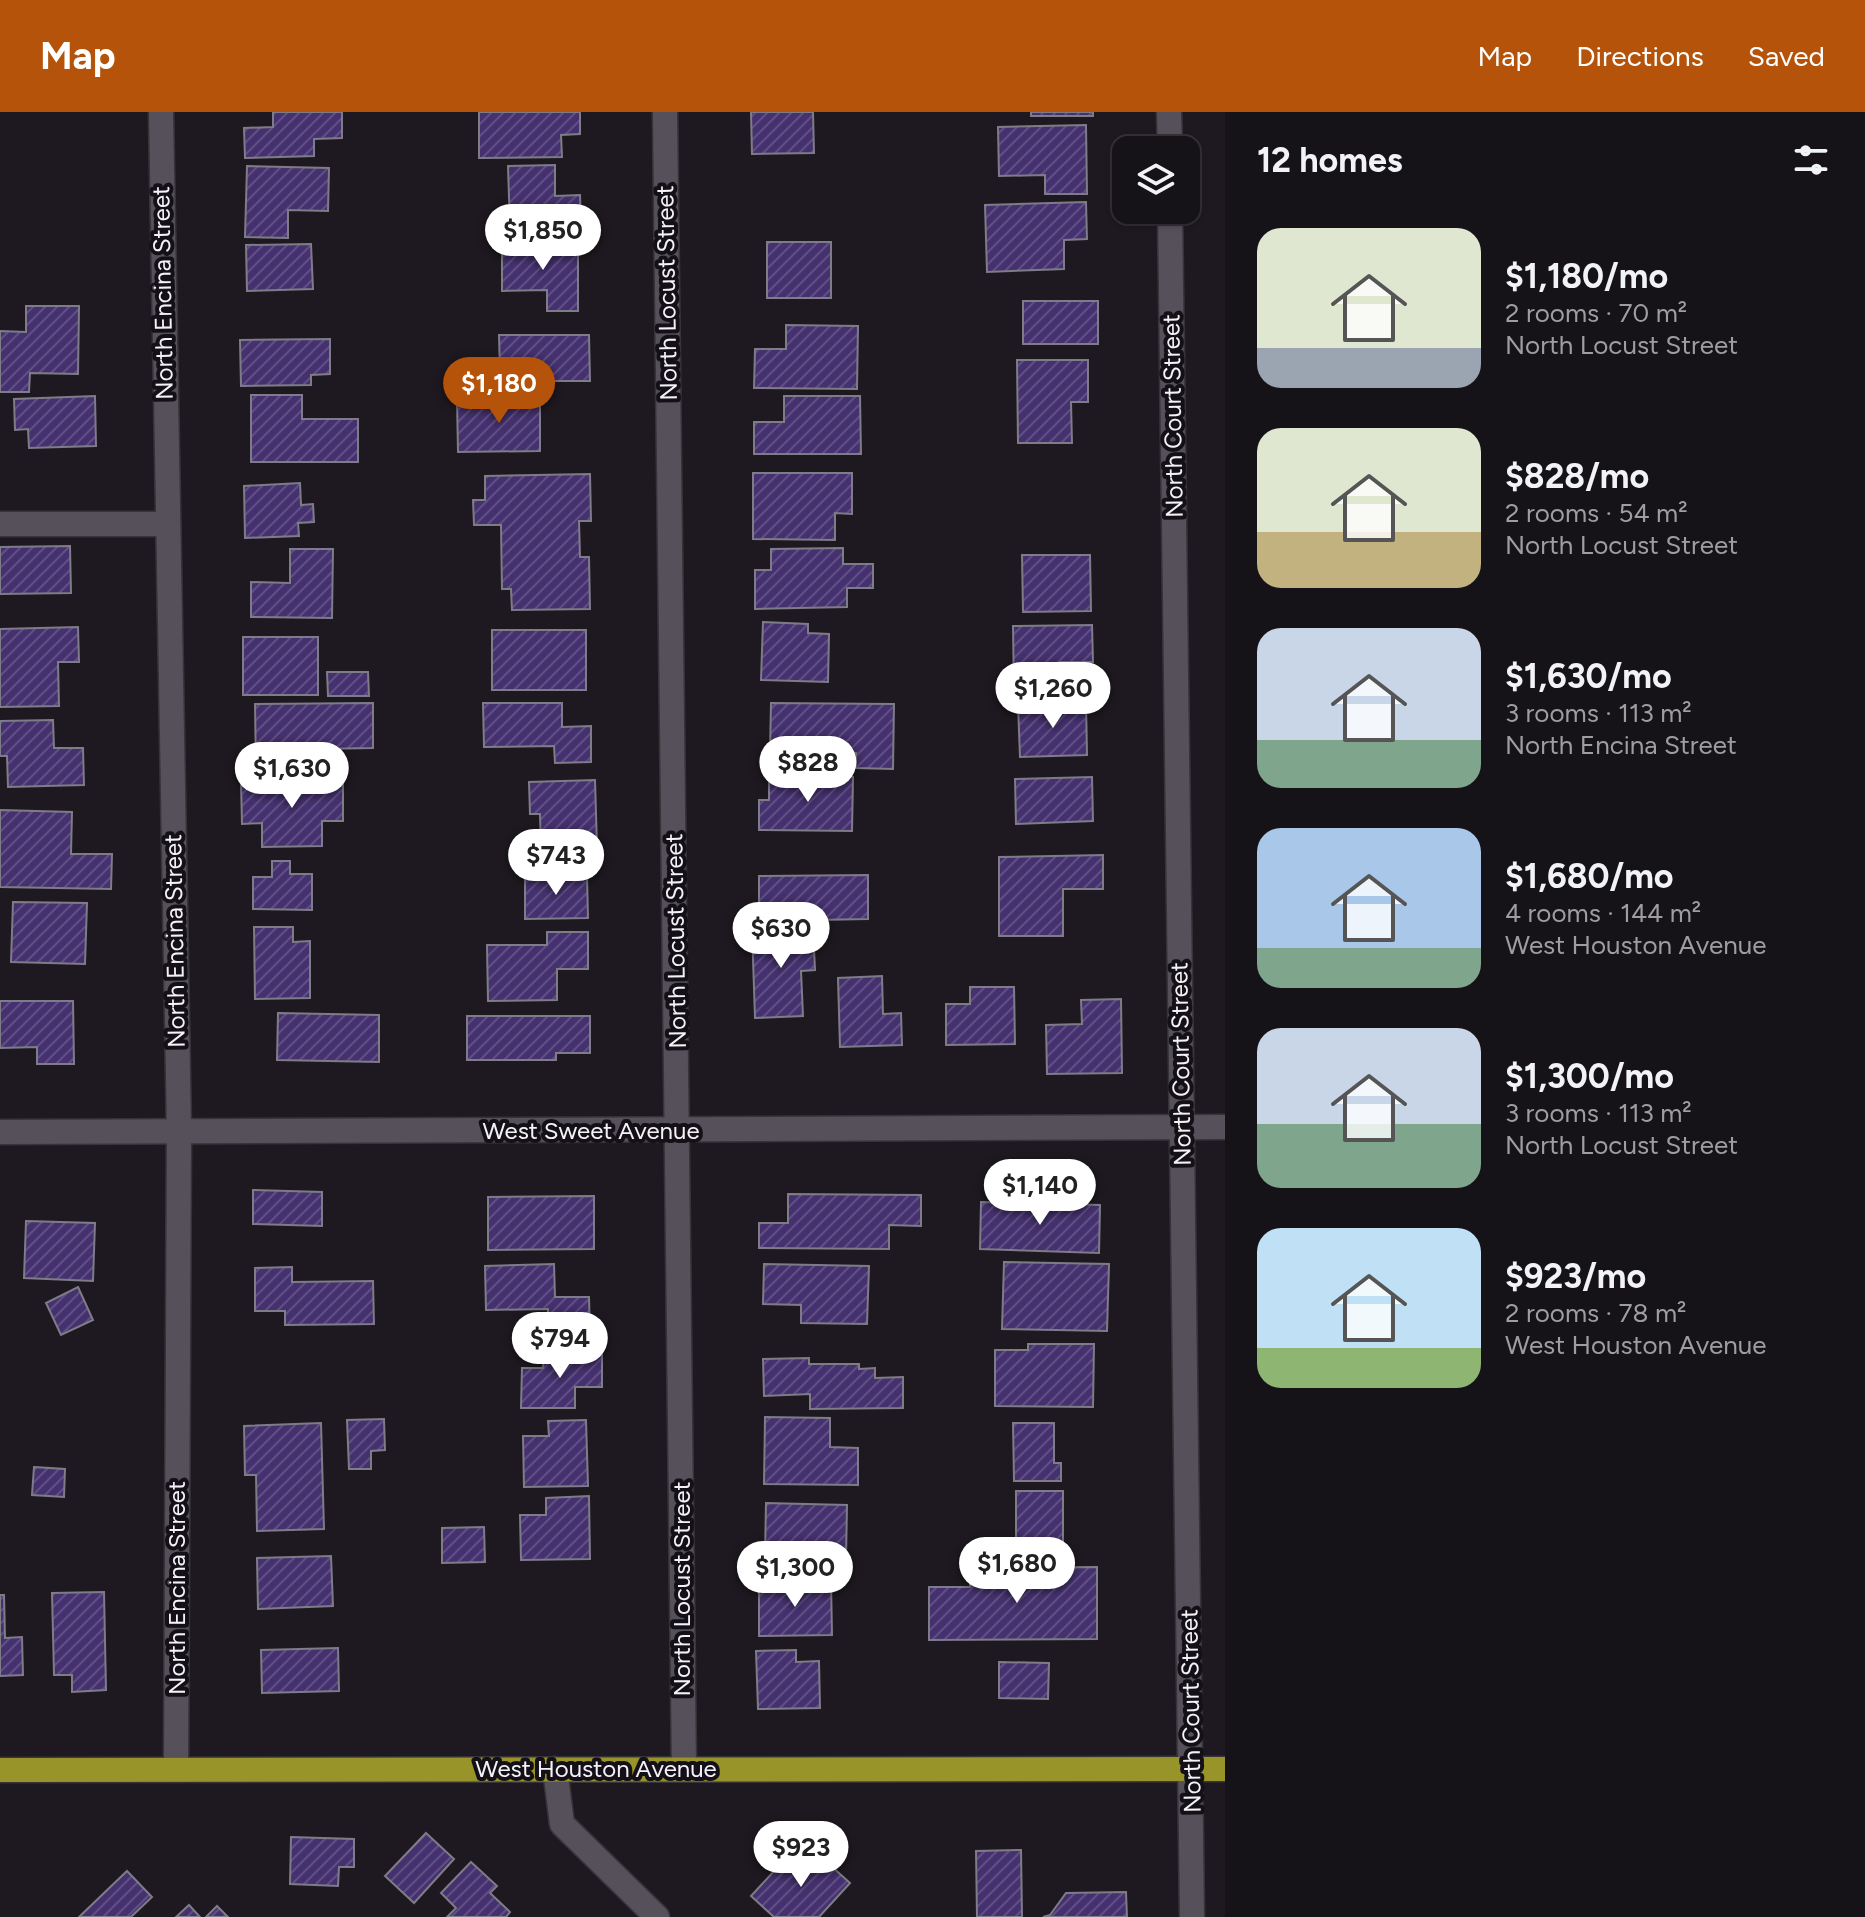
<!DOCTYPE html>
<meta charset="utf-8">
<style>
:root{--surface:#161318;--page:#232025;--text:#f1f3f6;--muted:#9e9ea2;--line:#353237;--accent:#b45309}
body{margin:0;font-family:Figtree,sans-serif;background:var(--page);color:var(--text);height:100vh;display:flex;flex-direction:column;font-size:30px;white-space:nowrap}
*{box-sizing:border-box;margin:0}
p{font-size:26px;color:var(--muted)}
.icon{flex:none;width:44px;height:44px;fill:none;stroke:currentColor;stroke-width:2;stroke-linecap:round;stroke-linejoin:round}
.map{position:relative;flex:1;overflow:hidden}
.panel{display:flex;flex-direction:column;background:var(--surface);width:640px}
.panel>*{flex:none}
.buttons{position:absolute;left:1112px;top:24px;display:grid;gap:16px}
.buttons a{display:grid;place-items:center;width:88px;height:88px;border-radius:16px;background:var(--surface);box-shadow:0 2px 6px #0004,0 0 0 2px var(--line);font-size:40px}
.price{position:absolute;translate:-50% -68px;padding:0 18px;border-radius:28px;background:#fff;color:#222;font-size:26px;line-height:52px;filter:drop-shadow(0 2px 4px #0008)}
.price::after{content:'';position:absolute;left:50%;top:48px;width:24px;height:18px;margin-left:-12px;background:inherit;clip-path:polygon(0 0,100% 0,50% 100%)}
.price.selected{background:var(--accent);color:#fff}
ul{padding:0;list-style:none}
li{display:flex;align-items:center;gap:24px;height:200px;padding:0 32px}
li span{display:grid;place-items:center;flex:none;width:224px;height:160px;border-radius:24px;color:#555}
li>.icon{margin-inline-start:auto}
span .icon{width:96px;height:96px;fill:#fffc;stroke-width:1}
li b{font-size:34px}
h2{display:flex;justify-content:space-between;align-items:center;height:96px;padding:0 32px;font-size:34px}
header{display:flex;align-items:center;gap:48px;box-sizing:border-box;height:112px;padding:0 40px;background:var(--accent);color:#fff}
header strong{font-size:38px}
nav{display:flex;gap:44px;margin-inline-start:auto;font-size:28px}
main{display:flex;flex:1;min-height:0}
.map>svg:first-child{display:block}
</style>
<header>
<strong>Map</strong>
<nav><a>Map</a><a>Directions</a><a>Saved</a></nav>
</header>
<main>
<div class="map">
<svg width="1225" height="1805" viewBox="0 0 1225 1805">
<defs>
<pattern id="building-hatch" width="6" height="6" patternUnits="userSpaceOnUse" patternTransform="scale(2)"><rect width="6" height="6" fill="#45316f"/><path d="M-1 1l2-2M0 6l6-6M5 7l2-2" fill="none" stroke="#604f84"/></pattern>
</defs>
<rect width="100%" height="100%" fill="#1e1920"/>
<!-- building -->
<g fill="url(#building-hatch)" stroke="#7e7c87" stroke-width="2">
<path d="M273,0H342V26L314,27V44L245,46L244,16L273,15Z"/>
<path d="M479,0H580V22L561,23L562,45L479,46Z"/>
<path d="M751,0H813L814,41L752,42Z"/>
<rect x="1031" y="0" width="62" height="4"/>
<path d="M1086,13L1087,82H1045V63L999,64L998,15Z"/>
<path d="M555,53V84L580,83L581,115L510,117L508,54Z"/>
<path d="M247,54L329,56L328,99L288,98V126L245,125Z"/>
<path d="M1086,90L1087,127L1064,128V157L987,160L985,93Z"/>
<rect x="767" y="130" width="64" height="56"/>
<path d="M502,131H578V199H547V178L502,179Z"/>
<path d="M311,132L313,177L247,179L246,133Z"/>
<rect x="1023" y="189" width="75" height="43"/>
<path d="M26,194H79L78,262L30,261L29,280H0V219L26,220Z"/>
<path d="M786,213L858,214L857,277L754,276L755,237H786Z"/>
<path d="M499,223H589L590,269H523V259H500Z"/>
<path d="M330,227V262L311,263V273L241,274L240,228Z"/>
<path d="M1017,248H1088V290H1071L1072,331H1018Z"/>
<path d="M251,283H302V307H358V350H251Z"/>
<path d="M95,284L96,334L29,336L28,317L15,318L14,287Z"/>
<path d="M784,284H860L861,342H754V310H784Z"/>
<path d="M540,287V339L458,340L457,288Z"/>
<path d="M753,361H852V402L835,401V428L753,427Z"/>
<path d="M590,362L591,409H579L580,445H589L590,497L512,498L511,477H502L501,413H474L473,388H485V364Z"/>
<path d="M300,371L301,393L313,392L314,410L298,411L299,424L245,426L244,374Z"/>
<path d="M70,434L71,481L0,482V435Z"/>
<path d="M843,436V452H873V476H847V495L755,497V458H771V437Z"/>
<path d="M290,437H333L332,506L251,505V470L290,471Z"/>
<path d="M1022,443H1090L1091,499L1023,500Z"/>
<path d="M763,510L808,512V521L829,522L828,570L761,568Z"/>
<path d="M1092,513L1093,550H1060V580L1014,581L1013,514Z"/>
<path d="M78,515L79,550H58L59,594L0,595V517Z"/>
<rect x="492" y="518" width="94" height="60"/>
<rect x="243" y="525" width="75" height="58"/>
<path d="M327,560H368L369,584H328Z"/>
<path d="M373,591V636L316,637L317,659H256L255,592Z"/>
<path d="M483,591H562V615L591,614V650L555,651L554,634L484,635Z"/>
<path d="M771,591L894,592L893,657L856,656V641L770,640Z"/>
<path d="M1086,591L1087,643L1020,645L1018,593Z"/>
<path d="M53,608L54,636H83L84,673L8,675L7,644H0V609Z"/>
<path d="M769,665H853L852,719L759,718V688H769Z"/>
<path d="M1092,665L1093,709L1016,712L1015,667Z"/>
<path d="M595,668L597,735L541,737L540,702H530L529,670Z"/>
<path d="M343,669V709H322V734L262,735V711L242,712L241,670Z"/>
<path d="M0,698L72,700L71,742H112L111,777L0,775Z"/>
<path d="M1103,743V777H1063V824H999V745Z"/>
<path d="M272,749H290V762H312V798L253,797V765H272Z"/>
<path d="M587,763L588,806L525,807V764Z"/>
<path d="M868,763V807L759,809V764Z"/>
<path d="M13,790L87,791L85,852L11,850Z"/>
<path d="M254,815H293V830L310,829V886L255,887Z"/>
<path d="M813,815L815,858L801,859L803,904L755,906L752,817Z"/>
<path d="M547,820H588V857H557V888L488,889L487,833H547Z"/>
<path d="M882,864L883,902L901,901L902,933L840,935L838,866Z"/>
<path d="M970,875H1014L1015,932L946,933V892H970Z"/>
<path d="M1121,887L1122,961L1047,962L1046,913L1082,912L1081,888Z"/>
<path d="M0,889H73L74,952H37V935L0,936Z"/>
<path d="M278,901L379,903V950L277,948Z"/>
<path d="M467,904H590V941H556V948H467Z"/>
<path d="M253,1078L322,1080V1114L253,1112Z"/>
<path d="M788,1082L921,1083V1114L889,1113V1137L759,1136V1111H788Z"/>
<path d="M594,1084V1137L488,1138V1085Z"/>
<path d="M981,1090L1100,1093L1099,1141L980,1137Z"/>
<path d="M26,1109L95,1111L93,1169L24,1166Z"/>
<path d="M1004,1150L1109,1152L1107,1219L1002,1217Z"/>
<path d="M554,1152L555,1185H589L590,1220L548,1221V1197L486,1198L485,1154Z"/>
<path d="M764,1152L869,1154L867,1212L801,1211V1193L763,1192Z"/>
<path d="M292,1155V1170L373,1169L374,1212L285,1213V1199H255V1156Z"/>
<path d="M78,1175L93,1208L61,1223L46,1191Z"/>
<path d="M1028,1232H1094L1093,1295L995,1294V1238H1028Z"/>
<path d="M544,1241L602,1242V1275H575V1296H521L522,1256H543Z"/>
<path d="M809,1246V1252H859V1257L875,1256V1266L903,1265V1296L810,1297V1282L764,1284L763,1247Z"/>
<path d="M765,1305L830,1306V1335L858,1336V1373L764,1372Z"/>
<path d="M384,1307L385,1338L371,1339V1357H349L347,1308Z"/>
<path d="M586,1308L588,1374L524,1375L523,1324H549L548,1309Z"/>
<path d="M321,1311L324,1417L257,1419L256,1363H245L244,1314Z"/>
<path d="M1013,1311H1054V1351H1061V1369H1014Z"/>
<path d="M34,1355L65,1357L64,1385L32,1383Z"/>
<rect x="1016" y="1379" width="47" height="71"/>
<path d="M589,1384L590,1447L521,1448L520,1403H546V1386Z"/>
<path d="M766,1391L847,1393L846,1446L765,1444Z"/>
<path d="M484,1415L485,1450L442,1451V1416Z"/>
<path d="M331,1444L333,1494L258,1497L257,1446Z"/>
<path d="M1097,1455V1527L929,1528V1475H970V1456Z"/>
<path d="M831,1469L832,1523L759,1524V1470Z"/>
<path d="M104,1480L106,1578L72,1580V1563H54L52,1481Z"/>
<path d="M0,1483H4L5,1526L22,1525L23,1563L0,1564Z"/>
<path d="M338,1536L339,1579L262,1581L261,1538Z"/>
<path d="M796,1538V1550L819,1549L820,1596L758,1597L756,1539Z"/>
<path d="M999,1550L1049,1551L1048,1587L999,1586Z"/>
<path d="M426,1721L454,1747L414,1791L385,1764Z"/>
<path d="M291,1725L354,1727V1755H339L338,1774L290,1772Z"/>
<path d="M1021,1738L1022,1805H977L976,1739Z"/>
<path d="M818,1742L850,1771L819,1805H774L751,1784L788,1744L803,1757Z"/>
<path d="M471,1750L497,1774L490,1781L510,1800L506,1805H447L456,1796L441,1781Z"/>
<path d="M127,1759L152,1785L131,1805H79Z"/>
<path d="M1126,1780L1127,1805H1043L1050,1803L1066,1781Z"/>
<path d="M189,1793L200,1805H176Z"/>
<path d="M217,1794L228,1805H206Z"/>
</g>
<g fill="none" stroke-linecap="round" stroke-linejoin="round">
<!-- minor casing -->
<g stroke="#373439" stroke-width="27">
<g id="minor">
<path d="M161,0L179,1019L176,1657"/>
<path d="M665,0L684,1657"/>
<path d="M1169,0L1170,38"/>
<path d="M1170,98L1192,1805"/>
<path d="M0,412H166"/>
<path d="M0,1020L1225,1015"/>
<path d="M555,1657L562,1712L657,1805"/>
</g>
</g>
<!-- major casing -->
<g stroke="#373439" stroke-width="27">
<path id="major" d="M0,1658L1225,1657"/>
</g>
<!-- minor -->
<use href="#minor" stroke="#56505a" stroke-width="24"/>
<!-- major -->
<use href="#major" stroke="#999429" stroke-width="24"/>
</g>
<g text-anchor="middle" stroke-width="8" stroke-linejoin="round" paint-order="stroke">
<!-- street labels -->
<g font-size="24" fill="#f5f2f7" stroke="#141017">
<text transform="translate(163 181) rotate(-91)" y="8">North Encina Street</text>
<text transform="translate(667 181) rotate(-91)" y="8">North Locust Street</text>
<text transform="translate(1173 304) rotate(-91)" y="8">North Court Street</text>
<text transform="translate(175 829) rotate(-91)" y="8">North Encina Street</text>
<text transform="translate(676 829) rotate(-91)" y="8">North Locust Street</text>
<text transform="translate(1181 952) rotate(-91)" y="8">North Court Street</text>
<text x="591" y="1027">West Sweet Avenue</text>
<text transform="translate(177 1476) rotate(-90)" y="8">North Encina Street</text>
<text transform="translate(682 1477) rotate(-90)" y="8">North Locust Street</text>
<text transform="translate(1191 1599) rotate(-91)" y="8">North Court Street</text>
<text x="596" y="1665">West Houston Avenue</text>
</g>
</g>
</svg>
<div class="buttons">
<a><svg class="icon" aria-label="layers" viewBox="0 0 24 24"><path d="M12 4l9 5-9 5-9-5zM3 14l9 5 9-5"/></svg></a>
</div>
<b class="price" style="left:543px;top:160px">$1,850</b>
<b class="price selected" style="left:499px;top:313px">$1,180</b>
<b class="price" style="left:1053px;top:618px">$1,260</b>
<b class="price" style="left:808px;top:692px">$828</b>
<b class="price" style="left:292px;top:698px">$1,630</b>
<b class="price" style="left:556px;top:785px">$743</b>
<b class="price" style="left:781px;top:858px">$630</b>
<b class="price" style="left:1040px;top:1115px">$1,140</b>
<b class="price" style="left:560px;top:1268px">$794</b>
<b class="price" style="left:1017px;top:1493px">$1,680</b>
<b class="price" style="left:795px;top:1497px">$1,300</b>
<b class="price" style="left:801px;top:1777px">$923</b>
</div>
<section class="panel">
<h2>12 homes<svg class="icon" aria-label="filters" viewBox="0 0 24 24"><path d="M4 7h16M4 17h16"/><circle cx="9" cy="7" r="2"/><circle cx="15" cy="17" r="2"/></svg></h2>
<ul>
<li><span style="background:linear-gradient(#dfe7d0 75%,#9aa5b1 0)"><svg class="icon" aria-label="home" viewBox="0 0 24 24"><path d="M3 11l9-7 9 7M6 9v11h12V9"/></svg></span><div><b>$1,180/mo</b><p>2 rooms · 70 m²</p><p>North Locust Street</p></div></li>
<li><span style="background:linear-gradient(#dfe7d0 65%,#c2b280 0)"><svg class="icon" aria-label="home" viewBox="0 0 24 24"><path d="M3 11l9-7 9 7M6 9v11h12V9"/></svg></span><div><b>$828/mo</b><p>2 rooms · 54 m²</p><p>North Locust Street</p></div></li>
<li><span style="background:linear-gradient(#c9d6e8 70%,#7fa58c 0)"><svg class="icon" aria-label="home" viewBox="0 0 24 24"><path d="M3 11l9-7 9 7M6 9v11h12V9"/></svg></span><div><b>$1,630/mo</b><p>3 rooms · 113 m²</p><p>North Encina Street</p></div></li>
<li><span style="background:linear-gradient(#a9c7e8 75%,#7fa58c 0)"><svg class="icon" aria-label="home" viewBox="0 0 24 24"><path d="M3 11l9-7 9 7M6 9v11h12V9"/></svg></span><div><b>$1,680/mo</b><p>4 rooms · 144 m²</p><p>West Houston Avenue</p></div></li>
<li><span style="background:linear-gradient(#c9d6e8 60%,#7fa58c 0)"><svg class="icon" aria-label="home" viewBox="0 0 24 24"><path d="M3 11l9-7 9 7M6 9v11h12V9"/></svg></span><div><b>$1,300/mo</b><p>3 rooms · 113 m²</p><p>North Locust Street</p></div></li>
<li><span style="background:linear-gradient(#bfe0f5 75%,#8fb573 0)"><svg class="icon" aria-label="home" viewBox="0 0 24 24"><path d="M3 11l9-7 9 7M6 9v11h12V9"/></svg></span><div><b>$923/mo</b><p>2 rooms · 78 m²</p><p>West Houston Avenue</p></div></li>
</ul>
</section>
</main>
